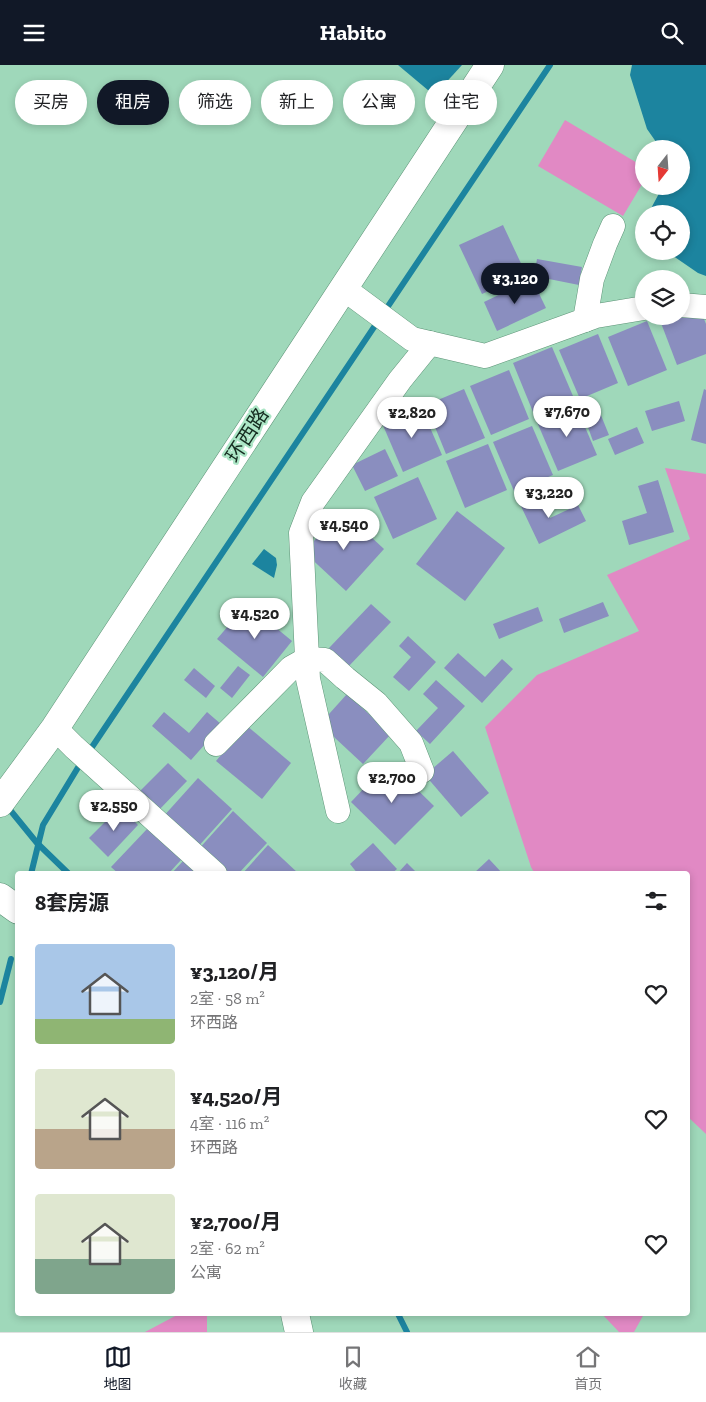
<!DOCTYPE html>
<html lang="zh">
<meta charset="utf-8">
<style>
:root{--surface:#fff;--page:#f2f2f2;--text:#202124;--muted:#757577;--line:#e0e0e0;--accent:#111827}
body{margin:0;font-family:"Zilla Slab","Noto Sans SC",serif;background:var(--page);color:var(--text);height:100vh;display:flex;flex-direction:column;font-size:19px;white-space:nowrap}
*{box-sizing:border-box;margin:0}
p{font-size:16px;color:var(--muted)}
.icon{flex:none;width:28px;height:28px;fill:none;stroke:currentColor;stroke-width:2;stroke-linecap:round;stroke-linejoin:round}
.map{position:relative;flex:1;overflow:hidden}
.drawer{position:absolute;left:15px;top:806px;width:675px;height:445px;display:flex;flex-direction:column;background:var(--surface);border-radius:5px;box-shadow:0 2px 8px #0003}
.drawer>*{flex:none}
.banner{position:absolute;left:15px;top:15px;width:676px;height:45px;display:flex;gap:10px}
.needle{width:32px;rotate:197deg}
.fabs{position:absolute;left:635px;top:75px;display:grid;gap:10px}
.fabs a{display:grid;place-items:center;width:55px;height:55px;border-radius:50%;background:var(--surface);box-shadow:0 2px 8px #0003;font-size:25px}
.price{position:absolute;translate:-50% -42px;padding:0 11px;border-radius:18px;background:#fff;color:#222;font-size:16px;line-height:32px;filter:drop-shadow(0 1px 2px #0008)}
.price::after{content:'';position:absolute;left:50%;top:30px;width:15px;height:11px;margin-left:-8px;background:inherit;clip-path:polygon(0 0,100% 0,50% 100%)}
.price.active{background:var(--accent);color:#fff}
ul{padding:0;list-style:none}
li{display:flex;align-items:center;gap:15px;height:125px;padding:0 20px}
li span{display:grid;place-items:center;flex:none;width:140px;height:100px;border-radius:5px;color:#555}
li>.icon{margin-inline-start:auto}
span .icon{width:60px;height:60px;fill:#fffc;stroke-width:1}
li b{font-size:21px}
h2{display:flex;justify-content:space-between;align-items:center;height:60px;padding:0 20px;font-size:21px}
.pill{padding:0 18px;border-radius:22px;background:var(--surface);box-shadow:0 2px 8px #0003;font-size:18px;line-height:45px}
.pill.active{background:var(--accent);color:#fff}
header{display:flex;justify-content:space-between;align-items:center;height:65px;padding:0 20px;background:var(--accent);color:#fff;font-size:22px;font-weight:800}
.menu{display:flex;justify-content:space-around;align-items:center;height:70px;border-top:1px solid var(--line);background:var(--surface);font-size:14px;color:var(--muted)}
.menu a{display:grid;justify-items:center;gap:2px}
.menu .active{color:var(--accent)}
.map>svg:first-child{display:block}
</style>
<header><svg class="icon" aria-label="menu" viewBox="0 0 24 24"><path d="M4 6h16M4 12h16M4 18h16"/></svg>Habito<svg class="icon" aria-label="search" viewBox="0 0 24 24"><circle cx="10" cy="10" r="6"/><path d="M15 15l6 6"/></svg></header>
<div class="map">
<svg width="706" height="1267" viewBox="0 0 706 1267">
<rect width="100%" height="100%" fill="#9fd8ba"/>
<!-- green -->
<g fill="#e189c4">
<path d="M565,55L644,102V116L623,151L538,101Z"/>
<path d="M665,403L706,409V1069L688,1052V809H535L531,802L485,662L537,610L639,566L607,510L690,474Z"/>
<path d="M179,1249H207V1267H145Z"/>
<path d="M602,1249H644L634,1267H619Z"/>
</g>
<!-- water -->
<g fill="#1c849f">
<path d="M398,0H462L441,23L429,26Z"/>
<path d="M632,0H706V211L698,208L666,186H681V149H648L663,121H681V84H661L647,64L630,10Z"/>
<path d="M264,484L276,493L277,500L274,513L252,499Z"/>
</g>
<g fill="none" stroke-linecap="round" stroke-linejoin="round">
<!-- stream -->
<g stroke="#1c849f" stroke-width="6">
<path d="M88,688L550,0"/>
<path d="M6,740L37,778L69,809"/>
<path d="M31,809L43,760L82,696"/>
<path d="M0,937L11,894"/>
<path d="M398,1249L407,1267"/>
</g>
</g>
<!-- building -->
<g fill="#8a8ebf">
<path d="M503,160L526,209L482,229L459,180Z"/>
<path d="M537,194L582,202L579,220L534,211Z"/>
<path d="M532,214L546,243L497,266L484,237Z"/>
<path d="M700,244L706,259V289L677,300L661,258Z"/>
<path d="M647,256L667,305L628,321L608,272Z"/>
<path d="M598,269L618,318L580,334L559,285Z"/>
<path d="M552,282L573,331L533,347L513,298Z"/>
<path d="M509,305L529,354L491,370L470,321Z"/>
<path d="M464,324L485,373L446,389L426,340Z"/>
<path d="M704,324L706,325V379L691,375Z"/>
<path d="M679,336L685,356L652,366L645,346Z"/>
<path d="M576,341L597,390L558,406L537,357Z"/>
<path d="M421,342L442,390L403,407L382,358Z"/>
<path d="M598,343L609,370L593,376L583,349Z"/>
<path d="M532,361L553,410L514,426L493,377Z"/>
<path d="M637,362L644,378L615,390L608,374Z"/>
<path d="M488,379L507,425L465,443L446,396Z"/>
<path d="M385,384L398,411L365,426L352,400Z"/>
<path d="M418,412L437,454L393,474L374,432Z"/>
<path d="M658,415L674,467L629,480L622,456L647,448L638,421Z"/>
<path d="M538,428L550,453L578,440L586,456L539,479L519,437Z"/>
<path d="M342,445L384,484L346,526L304,487Z"/>
<path d="M457,446L505,483L465,536L416,499Z"/>
<path d="M603,537L609,551L564,568L559,554Z"/>
<path d="M247,539L292,576L263,612L217,574Z"/>
<path d="M371,539L391,557L348,602L329,583Z"/>
<path d="M538,542L543,556L499,574L493,559Z"/>
<path d="M408,571L436,597L409,626L393,612L411,592L399,581Z"/>
<path d="M458,588L485,612L502,594L513,604L482,638L444,603Z"/>
<path d="M238,601L250,610L232,633L220,623Z"/>
<path d="M194,603L215,621L206,633L184,615Z"/>
<path d="M436,615L465,641L430,679L416,666L438,643L423,629Z"/>
<path d="M347,629L391,669L363,699L320,659Z"/>
<path d="M164,647L189,668L207,647L222,660L191,695L152,661Z"/>
<path d="M246,660L291,698L262,734L216,696Z"/>
<path d="M453,686L489,728L461,752L425,710Z"/>
<path d="M389,697L434,741L395,780L351,737Z"/>
<path d="M168,698L187,716L156,748L137,729Z"/>
<path d="M198,713L232,744L196,784L162,753Z"/>
<path d="M120,742L138,760L108,792L89,773Z"/>
<path d="M233,746L267,778L238,809H221L197,786Z"/>
<path d="M148,763L182,794L168,809H119L111,802Z"/>
<path d="M373,778L397,804L391,809H358L350,799Z"/>
<path d="M268,780L299,809H242Z"/>
<path d="M489,794L503,809H473Z"/>
<path d="M183,796L197,809H171Z"/>
<path d="M407,798L418,809H397Z"/>
</g>
<g fill="none" stroke-linecap="round" stroke-linejoin="round">
<!-- street casing -->
<g stroke="#5c9376" stroke-width="25">
<g id="street">
<path d="M343,223L412,274L485,291L596,251L644,243"/>
<path d="M681,240L706,242"/>
<path d="M585,255L592,214L605,179L613,161"/>
<path d="M55,663L74,682L215,809"/>
<path d="M216,679L291,603L307,594L325,595L345,613L376,638L411,678L422,706"/>
<path d="M338,746L308,614L301,468L313,437L400,315L430,278"/>
</g>
</g>
<!-- secondary casing -->
<g stroke="#5c9376" stroke-width="29">
<g id="secondary">
<path d="M0,738L55,663L490,0"/>
<path d="M0,832L18,845"/>
<path d="M295,1249L299,1267"/>
</g>
</g>
<!-- street -->
<use href="#street" stroke="#fff" stroke-width="24"/>
<!-- secondary -->
<use href="#secondary" stroke="#fff" stroke-width="28"/>
</g>
<g text-anchor="middle" stroke-width="4.5" stroke-linejoin="round" paint-order="stroke">
<!-- street labels -->
<g font-size="20" fill="#152c20" stroke="#ace6c6">
<text transform="translate(247 370) rotate(-57)" y="7">环西路</text>
</g>
</g>
</svg>
<div class="fabs">
<a><svg class="needle" viewBox="-14 -14 28 28"><path d="M0-13l5 13h-10z" fill="#e53935"/><path d="M0 13l5-13h-10z" fill="#757577"/></svg></a>
<a><svg class="icon" aria-label="locate" viewBox="0 0 24 24"><circle cx="12" cy="12" r="6"/><path d="M12 2v4M12 18v4M2 12h4M18 12h4"/></svg></a>
<a><svg class="icon" aria-label="layers" viewBox="0 0 24 24"><path d="M12 4l9 5-9 5-9-5zM3 14l9 5 9-5"/></svg></a>
</div>
<b class="price active" style="left:515px;top:240px">¥3,120</b>
<b class="price" style="left:567px;top:373px">¥7,670</b>
<b class="price" style="left:412px;top:374px">¥2,820</b>
<b class="price" style="left:549px;top:454px">¥3,220</b>
<b class="price" style="left:344px;top:486px">¥4,540</b>
<b class="price" style="left:255px;top:575px">¥4,520</b>
<b class="price" style="left:392px;top:739px">¥2,700</b>
<b class="price" style="left:114px;top:767px">¥2,550</b>
<div class="banner">
<a class="pill">买房</a>
<a class="pill active">租房</a>
<a class="pill">筛选</a>
<a class="pill">新上</a>
<a class="pill">公寓</a>
<a class="pill">住宅</a>
</div>
<section class="drawer">
<h2>8套房源<svg class="icon" aria-label="filters" viewBox="0 0 24 24"><path d="M4 7h16M4 17h16"/><circle cx="9" cy="7" r="2"/><circle cx="15" cy="17" r="2"/></svg></h2>
<ul>
<li><span style="background:linear-gradient(#a9c7e8 75%,#8fb573 0)"><svg class="icon" aria-label="home" viewBox="0 0 24 24"><path d="M3 11l9-7 9 7M6 9v11h12V9"/></svg></span><div><b>¥3,120/月</b><p>2室 · 58 m²</p><p>环西路</p></div><svg class="icon" aria-label="heart" viewBox="0 0 24 24"><path d="M12 20l-8-8c-3-5 5-10 8-4 3-6 11-1 8 4z"/></svg></li>
<li><span style="background:linear-gradient(#dfe7d0 60%,#b9a48a 0)"><svg class="icon" aria-label="home" viewBox="0 0 24 24"><path d="M3 11l9-7 9 7M6 9v11h12V9"/></svg></span><div><b>¥4,520/月</b><p>4室 · 116 m²</p><p>环西路</p></div><svg class="icon" aria-label="heart" viewBox="0 0 24 24"><path d="M12 20l-8-8c-3-5 5-10 8-4 3-6 11-1 8 4z"/></svg></li>
<li><span style="background:linear-gradient(#dfe7d0 65%,#7fa58c 0)"><svg class="icon" aria-label="home" viewBox="0 0 24 24"><path d="M3 11l9-7 9 7M6 9v11h12V9"/></svg></span><div><b>¥2,700/月</b><p>2室 · 62 m²</p><p>公寓</p></div><svg class="icon" aria-label="heart" viewBox="0 0 24 24"><path d="M12 20l-8-8c-3-5 5-10 8-4 3-6 11-1 8 4z"/></svg></li>
</ul>
</section>
</div>
<nav class="menu">
<a class="active"><svg class="icon" aria-label="map" viewBox="0 0 24 24"><path d="M3 6l6-2 6 2 6-2v14l-6 2-6-2-6 2zM9 4v14M15 6v14"/></svg>地图</a>
<a><svg class="icon" aria-label="saved" viewBox="0 0 24 24"><path d="M7 4h10v16l-5-4-5 4z"/></svg>收藏</a>
<a><svg class="icon" aria-label="home" viewBox="0 0 24 24"><path d="M3 11l9-7 9 7M6 9v11h12V9"/></svg>首页</a>
</nav>
